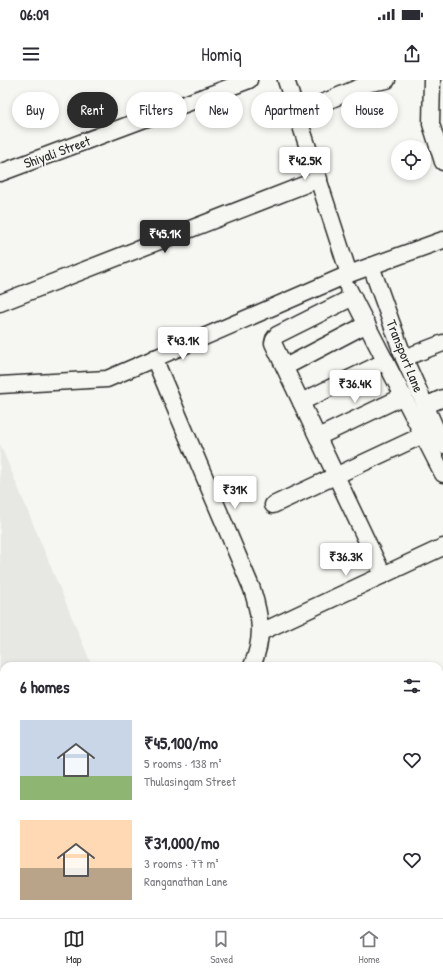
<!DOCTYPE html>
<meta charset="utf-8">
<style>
:root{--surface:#fff;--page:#f2f2f3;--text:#2b2b33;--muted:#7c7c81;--line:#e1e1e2;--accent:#2b2b2b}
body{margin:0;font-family:"Patrick Hand",sans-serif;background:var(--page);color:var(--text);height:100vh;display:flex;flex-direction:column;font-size:15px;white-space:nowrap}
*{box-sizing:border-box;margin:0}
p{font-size:13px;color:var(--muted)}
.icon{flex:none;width:22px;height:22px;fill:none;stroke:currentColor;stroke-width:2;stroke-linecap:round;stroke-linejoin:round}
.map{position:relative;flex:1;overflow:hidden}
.drawer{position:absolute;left:0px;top:582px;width:443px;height:256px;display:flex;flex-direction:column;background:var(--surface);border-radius:12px 12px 0 0;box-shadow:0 2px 6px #0003}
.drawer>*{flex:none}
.guide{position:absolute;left:12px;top:12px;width:419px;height:36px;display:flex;gap:8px}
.buttons{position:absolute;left:391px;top:60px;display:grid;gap:8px}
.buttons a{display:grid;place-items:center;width:40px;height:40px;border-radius:50%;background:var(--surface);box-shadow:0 2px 6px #0003;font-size:20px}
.price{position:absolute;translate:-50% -34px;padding:0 9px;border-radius:4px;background:#fff;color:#222;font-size:13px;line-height:26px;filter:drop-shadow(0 1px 2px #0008)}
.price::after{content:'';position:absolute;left:50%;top:24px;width:12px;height:9px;margin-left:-6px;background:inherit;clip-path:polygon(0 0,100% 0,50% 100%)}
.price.current{background:var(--accent);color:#fff}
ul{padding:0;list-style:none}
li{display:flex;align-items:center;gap:12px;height:100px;padding:0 20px}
li span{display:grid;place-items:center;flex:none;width:112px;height:80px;border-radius:0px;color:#555}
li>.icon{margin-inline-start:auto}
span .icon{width:48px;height:48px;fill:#fffc;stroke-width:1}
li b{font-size:17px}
h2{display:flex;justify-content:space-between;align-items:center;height:48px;padding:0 20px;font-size:17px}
.pill{padding:0 14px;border-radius:18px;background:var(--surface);box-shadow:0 2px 6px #0003;font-size:14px;line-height:36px}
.pill.current{background:var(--accent);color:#fff}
.status{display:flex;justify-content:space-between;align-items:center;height:28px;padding:0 20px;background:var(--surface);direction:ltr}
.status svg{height:11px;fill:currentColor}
header{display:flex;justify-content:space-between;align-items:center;height:52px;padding:0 20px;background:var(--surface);font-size:18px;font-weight:600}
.tabs{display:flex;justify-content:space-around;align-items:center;height:56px;border-top:1px solid var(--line);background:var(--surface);font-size:11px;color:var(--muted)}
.tabs a{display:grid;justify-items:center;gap:2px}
.tabs .current{color:var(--accent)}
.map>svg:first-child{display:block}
</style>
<div class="status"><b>06:09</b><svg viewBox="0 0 49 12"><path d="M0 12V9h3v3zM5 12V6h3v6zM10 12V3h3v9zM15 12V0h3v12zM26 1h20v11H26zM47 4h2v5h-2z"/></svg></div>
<header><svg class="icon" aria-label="menu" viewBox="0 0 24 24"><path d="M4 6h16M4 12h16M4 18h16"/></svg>Homiq<svg class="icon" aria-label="share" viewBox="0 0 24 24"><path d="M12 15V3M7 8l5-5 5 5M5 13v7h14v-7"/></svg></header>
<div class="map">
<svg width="443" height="838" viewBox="0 0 443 838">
<rect width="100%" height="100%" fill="#f6f6f2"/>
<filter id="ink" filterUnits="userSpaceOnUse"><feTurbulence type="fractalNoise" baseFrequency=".025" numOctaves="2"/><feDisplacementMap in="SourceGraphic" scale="8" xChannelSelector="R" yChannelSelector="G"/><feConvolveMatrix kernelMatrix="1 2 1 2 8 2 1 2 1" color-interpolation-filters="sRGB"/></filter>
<g filter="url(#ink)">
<!-- built -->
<path fill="#e7e7e3" d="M0,364L92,586H4V834H40L31,838H0Z"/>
<!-- pitch -->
<path fill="#d9d9d5" stroke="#828280" d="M40,834H200L201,838H31Z"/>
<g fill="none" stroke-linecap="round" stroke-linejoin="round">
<!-- street casing -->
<g stroke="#2b2b2b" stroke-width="19">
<g id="street">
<path d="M286,0L349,194"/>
<path d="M432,0L431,44L443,82"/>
<path d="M298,33L370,3L387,0"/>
<path d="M0,93L249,0"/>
<path d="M371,186L404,278L443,365"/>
<path d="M353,217L277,255L274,259L273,263L383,495"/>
<path d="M0,223L319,99"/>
<path d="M154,278L252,509C261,538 264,558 252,586"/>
<path d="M404,278L443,263"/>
<path d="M285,287L367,244"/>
<path d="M0,305L107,299L349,194L443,160"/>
<path d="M301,322L386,281"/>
<path d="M425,326L443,318"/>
<path d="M423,355L443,394"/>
<path d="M318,357L404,316"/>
<path d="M273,425L423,355L348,208"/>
<path d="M261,552L443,467"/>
<path d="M439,616L443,614"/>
<path d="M439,700L443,698"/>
<path d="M439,816L443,815"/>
<path d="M202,834L203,838"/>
<path d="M255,834L257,838"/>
<path d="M288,838L296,834"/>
<path d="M392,838L401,834"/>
</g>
</g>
<!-- street -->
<use href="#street" stroke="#f6f6f2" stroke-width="16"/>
</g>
</g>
<g text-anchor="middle" stroke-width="3.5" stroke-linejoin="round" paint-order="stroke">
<!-- street labels -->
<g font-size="14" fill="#2b2b2b" stroke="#f6f6f2">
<text transform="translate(57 72) rotate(-20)" y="5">Shiyali Street</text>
<text transform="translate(405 276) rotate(68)" y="5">Transport Lane</text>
</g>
</g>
</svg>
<div class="buttons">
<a><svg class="icon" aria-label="locate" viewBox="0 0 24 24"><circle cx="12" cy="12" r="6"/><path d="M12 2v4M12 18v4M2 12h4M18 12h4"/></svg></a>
</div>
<b class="price" style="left:305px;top:101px">₹42.5K</b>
<b class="price current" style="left:165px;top:174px">₹45.1K</b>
<b class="price" style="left:183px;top:281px">₹43.1K</b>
<b class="price" style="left:355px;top:324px">₹36.4K</b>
<b class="price" style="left:235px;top:430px">₹31K</b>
<b class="price" style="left:346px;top:497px">₹36.3K</b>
<div class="guide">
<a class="pill">Buy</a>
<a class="pill current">Rent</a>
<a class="pill">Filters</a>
<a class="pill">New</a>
<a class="pill">Apartment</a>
<a class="pill">House</a>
</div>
<section class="drawer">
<h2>6 homes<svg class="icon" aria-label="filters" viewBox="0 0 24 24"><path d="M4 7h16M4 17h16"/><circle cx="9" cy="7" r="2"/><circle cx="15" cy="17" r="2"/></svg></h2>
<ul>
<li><span style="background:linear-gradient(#c9d6e8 70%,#8fb573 0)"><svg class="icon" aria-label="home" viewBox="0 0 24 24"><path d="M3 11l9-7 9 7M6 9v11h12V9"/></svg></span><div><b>₹45,100/mo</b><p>5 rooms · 138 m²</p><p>Thulasingam Street</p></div><svg class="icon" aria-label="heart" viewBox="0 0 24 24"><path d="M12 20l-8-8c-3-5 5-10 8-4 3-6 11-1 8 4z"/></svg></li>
<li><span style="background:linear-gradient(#ffd9b3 60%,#b9a48a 0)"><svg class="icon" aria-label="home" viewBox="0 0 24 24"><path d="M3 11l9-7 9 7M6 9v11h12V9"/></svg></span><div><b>₹31,000/mo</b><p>3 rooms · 77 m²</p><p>Ranganathan Lane</p></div><svg class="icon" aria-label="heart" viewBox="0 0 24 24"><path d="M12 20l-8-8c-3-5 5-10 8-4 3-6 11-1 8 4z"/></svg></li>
</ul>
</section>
</div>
<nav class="tabs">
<a class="current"><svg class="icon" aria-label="map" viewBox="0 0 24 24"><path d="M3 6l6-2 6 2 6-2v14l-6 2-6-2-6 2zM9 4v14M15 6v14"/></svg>Map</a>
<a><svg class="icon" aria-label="saved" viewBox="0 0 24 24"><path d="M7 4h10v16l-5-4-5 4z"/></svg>Saved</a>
<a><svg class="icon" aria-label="home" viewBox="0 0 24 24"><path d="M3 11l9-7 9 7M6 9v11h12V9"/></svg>Home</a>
</nav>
